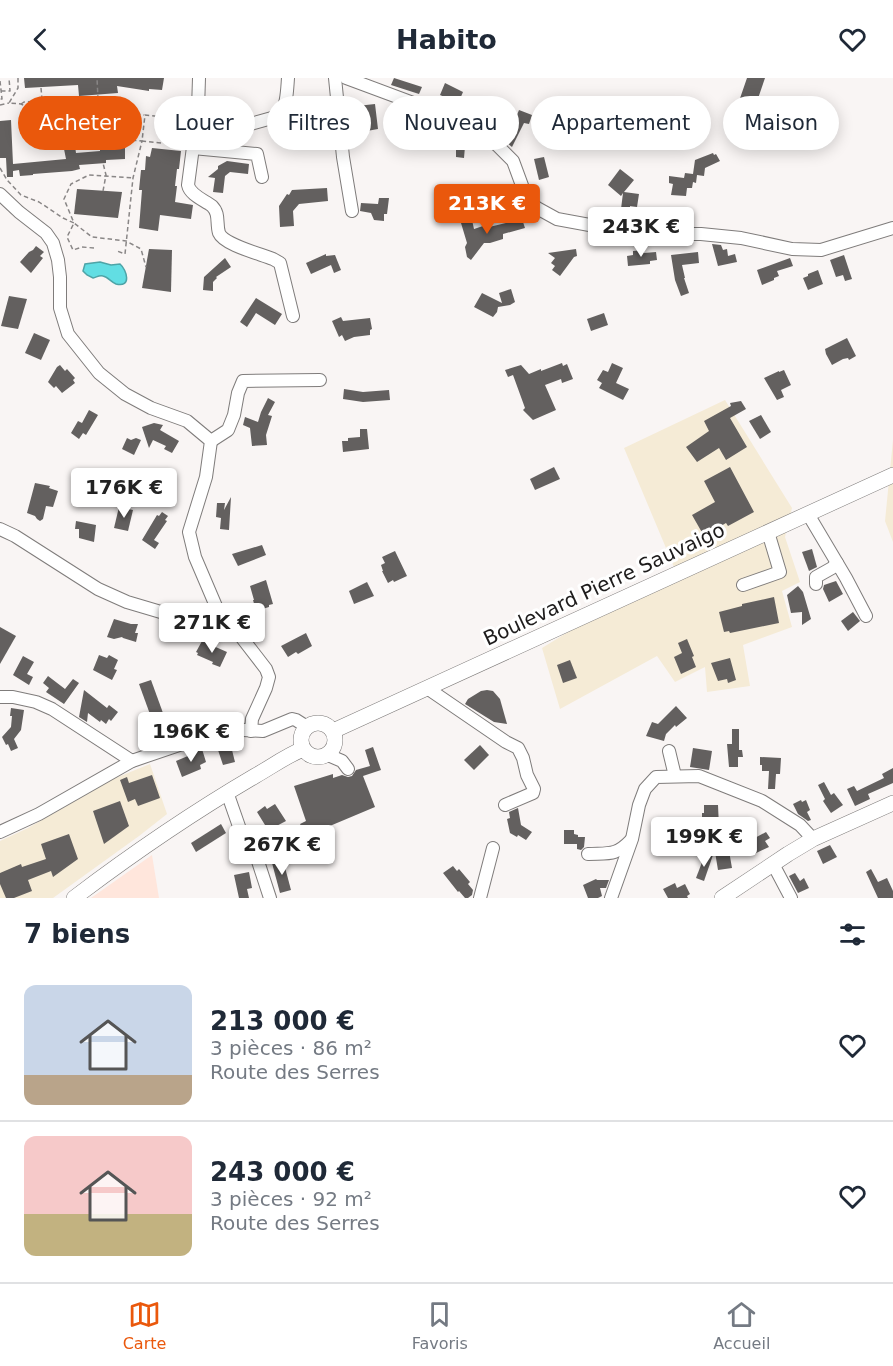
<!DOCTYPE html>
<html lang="fr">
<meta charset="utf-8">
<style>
:root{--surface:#fff;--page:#f2f2f3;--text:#1f2937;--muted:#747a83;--line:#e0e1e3;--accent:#ea580c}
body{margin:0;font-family:"DejaVu Sans",sans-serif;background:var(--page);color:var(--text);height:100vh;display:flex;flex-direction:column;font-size:22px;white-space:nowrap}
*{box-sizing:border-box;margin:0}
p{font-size:20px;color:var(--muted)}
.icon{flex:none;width:33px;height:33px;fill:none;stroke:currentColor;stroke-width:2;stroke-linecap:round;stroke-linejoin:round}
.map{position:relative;height:820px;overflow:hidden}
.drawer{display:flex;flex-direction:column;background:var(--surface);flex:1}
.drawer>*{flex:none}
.guide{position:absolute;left:18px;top:18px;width:858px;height:54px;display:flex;gap:12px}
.price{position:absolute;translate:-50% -51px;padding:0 14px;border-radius:6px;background:#fff;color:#222;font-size:20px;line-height:39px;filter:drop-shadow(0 2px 3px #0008)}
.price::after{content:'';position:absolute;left:50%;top:36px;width:18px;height:14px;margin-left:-9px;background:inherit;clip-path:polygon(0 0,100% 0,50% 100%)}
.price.selected{background:var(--accent);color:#fff}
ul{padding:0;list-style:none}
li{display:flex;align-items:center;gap:18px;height:150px;padding:0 24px}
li+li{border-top:2px solid var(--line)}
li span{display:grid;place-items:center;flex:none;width:168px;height:120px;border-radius:12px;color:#555}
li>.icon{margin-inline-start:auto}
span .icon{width:72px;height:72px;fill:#fffc;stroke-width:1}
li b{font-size:26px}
h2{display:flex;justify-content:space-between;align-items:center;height:72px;padding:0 24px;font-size:26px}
.tag{padding:0 21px;border-radius:27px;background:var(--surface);box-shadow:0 3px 15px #0003;font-size:21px;line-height:54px}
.tag.selected{background:var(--accent);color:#fff}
header{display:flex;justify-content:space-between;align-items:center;height:78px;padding:0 24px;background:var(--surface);font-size:27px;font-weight:600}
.tab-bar{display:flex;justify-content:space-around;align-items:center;height:84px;border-top:2px solid var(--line);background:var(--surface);font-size:16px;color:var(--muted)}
.tab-bar a{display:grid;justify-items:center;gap:3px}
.tab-bar .selected{color:var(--accent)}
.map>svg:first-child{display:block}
</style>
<header><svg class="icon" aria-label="back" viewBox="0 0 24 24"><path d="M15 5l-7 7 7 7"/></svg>Habito<svg class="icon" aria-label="heart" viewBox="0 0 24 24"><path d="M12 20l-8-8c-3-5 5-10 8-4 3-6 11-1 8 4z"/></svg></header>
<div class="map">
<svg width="893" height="820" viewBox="0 0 893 820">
<rect width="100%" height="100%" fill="#f9f5f4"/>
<!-- commercial -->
<path fill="#ffe6dc" d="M152,777L159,820H91Z"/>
<!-- industrial -->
<g fill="#f5ebd6">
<path d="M725,322L792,430L785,459L800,504L782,513L792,549L743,567L750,608L707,614L705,589L675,604L657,578L560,631L542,570L674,489L624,370Z"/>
<path d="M893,362V464L885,443Z"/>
<path d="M150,686L167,736L139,758L53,820H0V763L28,750L113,701Z"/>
</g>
<!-- water -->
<path fill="#62dee3" stroke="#4ea4a7" stroke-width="1.5" d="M100,184L111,187L120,186C127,192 132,210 116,206C111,204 108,199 103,198C99,197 97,199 93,200L87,197L83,193L85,186Z"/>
<!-- building -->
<g fill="#63605f">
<path d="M24,0H164L162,12L149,11V13L117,8L118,15L79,18L78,7L25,10Z"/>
<path d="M394,0L422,9L419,16L391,7Z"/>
<path d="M747,0H765L752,38L739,33L740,30L737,29Z"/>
<path d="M445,5L463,14L460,21L473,25L468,39L452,33L456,24L440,17Z"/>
<path d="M64,26L65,41L44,42V39H37L36,36H30V28Z"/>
<path d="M375,26L378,51L350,56L349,41L359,40L357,28Z"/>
<path d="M519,32L532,37L529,46L524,45L512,69L506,64Z"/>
<path d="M305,36H324V47L327,46L328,56L315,57V60L300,62L298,49L305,48Z"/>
<path d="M394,37H403V44L418,46V42L427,43L425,67L411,65L410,64L406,63V58L392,57Z"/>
<path d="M11,42L13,86L66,81L64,71L75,68L76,75L100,73V71L125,69V81L106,82V85L79,87L80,91L72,93L33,96V97L20,98L19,92L13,93V99H7L6,80H0V43Z"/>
<path d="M452,51L466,57L464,80L456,79V71H450Z"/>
<path d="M152,70L181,73L179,91H177L175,108H177L175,124L193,127L191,141L160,137L158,153L139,150L142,112H139L141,92H145L146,78L150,79Z"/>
<path d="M713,75L714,77L716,76L720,83L705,90L704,98L697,97L696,105L693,104L692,110H687L686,118L671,117L673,106L669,105V98L684,100L685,95L693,96L695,82Z"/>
<path d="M544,79L549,99L539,102L534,81Z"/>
<path d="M227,83L249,86L248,96L230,94L225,98L223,115L213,114L215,100L208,99L218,91V88Z"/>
<path d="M620,91L634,102L624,114L639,116L637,129L630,128V132L621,131L623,115L621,118L608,107Z"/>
<path d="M327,110L328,123L299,126L293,133L294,148L280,149L279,128L287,116L289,117L292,112Z"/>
<path d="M77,111L122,114L118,140L74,136Z"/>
<path d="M379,120H389L387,136H384V143L374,142L371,135L360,133L361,125L378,126Z"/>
<path d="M522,141L525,150L503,156V161L490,165H484L471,182L467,179L465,169L467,165L461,145L472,142L474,151L483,148L485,150Z"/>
<path d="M712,166L721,167L723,172L727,171L728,178L735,176L737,184L718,188Z"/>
<path d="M36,168L44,174L40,178L43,180L31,195L20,184L29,174L33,172Z"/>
<path d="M149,171L172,172L171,214L142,210Z"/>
<path d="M576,171L577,178L574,179L560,198L552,192L555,188L551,185L555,180L548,175Z"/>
<path d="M644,172V175L656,174L657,182L650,183V186L628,188L627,178L633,177V173Z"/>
<path d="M698,174L699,185L682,187L685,200H684L689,215L681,218L675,202L671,177Z"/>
<path d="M326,176V178L335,177L341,192L334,195L331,187L311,196L306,185Z"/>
<path d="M844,177L852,201L845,203L843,197L836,199L830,182Z"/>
<path d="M225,180L231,189L216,199L217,200L213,204V213L203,212L204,199Z"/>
<path d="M790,180L793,188L777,193L779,198L774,200V202L762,207L757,192Z"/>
<path d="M818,192L823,206L808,212L803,200L808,198V196Z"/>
<path d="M511,211L515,224L510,227L498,229L497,234L493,239L474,229L482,215L502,225L499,215Z"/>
<path d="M9,218L27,221L18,251L1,248Z"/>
<path d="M256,220L282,236L275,247L256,235L247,249L240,244Z"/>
<path d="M604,235L608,247L591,253L587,241Z"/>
<path d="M341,239L343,243L370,240L372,251L370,252V257L354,259L345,263L342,257L339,259L332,243Z"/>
<path d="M34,255L50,262L41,282L25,275Z"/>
<path d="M847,260L856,278L849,282L848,280L843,281L832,287L826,276L825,271Z"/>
<path d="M562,285L563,288L567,286L573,301L562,305L561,301L545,307L556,332L533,342L523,332L525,330L513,297L508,299L505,292L521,287L529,296L541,291V293Z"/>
<path d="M612,285L623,290L616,305L629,311L623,322L599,310L602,305L597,302L603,292L608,294Z"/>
<path d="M60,287L65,293L67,291L75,300L73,302L75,305L62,315L56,308L54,310L48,304L57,289Z"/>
<path d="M784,292L791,307L781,312L784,319L777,322L764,300L779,293V294Z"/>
<path d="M344,311L363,314L389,312L390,322L363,324L343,321Z"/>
<path d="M268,320L275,324L268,337L272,338L266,357L267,367L252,368L250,350L243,347L245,339L258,344L261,334Z"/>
<path d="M741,323L746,331L730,340L747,369L726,382L719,370L697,384L686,369L709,353L704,343L731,328L730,325Z"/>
<path d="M89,332L98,337L86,357L83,355L79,361L71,355L78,343L82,345Z"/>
<path d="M761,337L771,354L760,361L749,343Z"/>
<path d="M154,345L163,347L160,352L179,363L172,375L164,371L166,368L153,362L149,370L142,349Z"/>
<path d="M360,351H367L369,371L343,374L342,363H348V360L360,359Z"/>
<path d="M127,360L131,362L136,360L141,362L134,377L122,371Z"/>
<path d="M554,389L560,401L535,412L530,401Z"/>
<path d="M730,389L754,434L728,448L726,445L704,458L692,437L715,424L704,403Z"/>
<path d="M35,405L50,408L49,410L58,413L53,429L46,428L43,441L40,443L37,441L35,438L27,435Z"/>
<path d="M95,417H115L112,428L94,426Z"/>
<path d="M231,419L229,452L220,451L221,440L216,439L217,425H225L224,432Z"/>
<path d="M119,429L133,432L128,453L114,450Z"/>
<path d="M162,434L168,438L165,442L167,443L154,462L159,465L155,471L142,462L157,437L159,438Z"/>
<path d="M76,443L96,447L94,464L79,460V451H75Z"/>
<path d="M262,467L266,477L238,488L232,476Z"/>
<path d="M812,471L817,489L809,493L802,474Z"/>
<path d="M395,473L407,498L394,504L393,502L388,505L382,493H383L381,487L385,485L382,479Z"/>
<path d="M266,502L273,526L269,527V529L256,533L253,522H254L250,508Z"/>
<path d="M836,503L843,516L829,524L823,511L824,507Z"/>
<path d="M367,504L374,518L354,526L349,513Z"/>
<path d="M798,508L803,514L811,541L802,547V534L791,535L787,517Z"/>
<path d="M774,519L779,545L730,555L729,553L724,554L719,534L742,528V526Z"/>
<path d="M853,534L860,543L848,553L841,543Z"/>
<path d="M114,541L131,546H138L135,555H138L136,564L123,560L122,559L114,561L107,559Z"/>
<path d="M0,549L16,558L0,586Z"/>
<path d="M306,555L312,568L298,576L296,574L288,579L281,568Z"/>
<path d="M687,561L694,578L692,579L696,589L681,596L674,579L682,575L678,565Z"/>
<path d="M202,563L227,574L220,589L212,586L213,584L197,577L198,575L196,574Z"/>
<path d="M99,577L107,580L109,577L118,582L114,591L117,592L112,602L93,592Z"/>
<path d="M23,578L34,584L27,596L33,599L29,607L13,597Z"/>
<path d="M730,580L736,602L728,605L727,601L718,603L711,585Z"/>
<path d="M570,582L577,600L563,605L557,587Z"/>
<path d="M48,598L65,611L73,601L79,605L64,626L46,614L49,610L43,605Z"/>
<path d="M151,602L163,635L151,639L139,606Z"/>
<path d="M84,612L107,630L109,627L118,634L111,643L109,641L106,646L101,642L100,644L88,635L87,644L79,639Z"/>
<path d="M487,612L493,613L500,621L507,646L494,644L465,626L468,621L481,613Z"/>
<path d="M676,628L687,640L676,649L675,647L666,656L664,663L646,658L652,644L658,646Z"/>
<path d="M11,630L24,632L21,652L14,661L18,670L11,673L8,666L6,667L2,659L11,649L12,638H10Z"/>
<path d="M732,651H739V672H742L743,679H738V689H729L727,666H732Z"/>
<path d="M227,667L229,673L232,672L235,684L223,687L217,669Z"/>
<path d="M480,667L489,677L474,692L464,682Z"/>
<path d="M373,669L381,692L363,698L375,729L306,758L300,746L306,743L294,708L333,696V700L342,697L348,699L352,698L356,692L370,688L365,672Z"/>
<path d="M693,670L712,673L709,692L690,689Z"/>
<path d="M202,671L206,684L200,687L201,691L182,699L176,683L195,675V673Z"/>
<path d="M760,679L781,680L780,696H776L775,711H768L769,693H762V687H760Z"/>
<path d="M893,690V705L868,716L870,721L855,728L847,711L854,708L857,713L884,700L882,696Z"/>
<path d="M152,697L160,720L138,728L135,721L128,724L120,702L127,699L129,705Z"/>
<path d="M824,704L831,717L834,715L843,727L831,735L823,723L825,721L818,707Z"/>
<path d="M801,722L802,724L806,722L810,732L807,734L811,742L808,743L798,736L793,726Z"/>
<path d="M120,723L129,748L104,766L93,733Z"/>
<path d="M275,726L286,743L267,753L265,747L257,734L265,728L267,731Z"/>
<path d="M704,727H718L719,749H702V735H704Z"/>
<path d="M518,730L521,747L532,754L526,762L518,757L517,759L510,755L507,741L510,740L509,734Z"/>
<path d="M221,746L226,755L196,774L191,765Z"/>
<path d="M564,752H574V756L578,757V759H585L584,769L581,772L577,771V766H564Z"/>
<path d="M766,754L770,760L765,763L769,769L750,778L745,770L752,766L751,762Z"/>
<path d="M69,756L78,781L53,799L51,793L28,802L32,813L14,820H6L0,806V795L21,786L22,789L46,781L41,766Z"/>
<path d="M728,767L732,790L718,792L715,774H718L717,769Z"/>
<path d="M830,767L837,779L823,786L817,773Z"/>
<path d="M713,777L704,803L696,800L704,779Z"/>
<path d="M283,782L291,812L280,815L272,785Z"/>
<path d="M453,788L457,793L459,791L470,804L468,806L473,812L472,817L468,820H465L459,813L458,814L443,795Z"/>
<path d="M871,791L878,804L887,800L893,813V820H878L866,794Z"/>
<path d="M249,794L252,810L247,811L249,820H239L234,797Z"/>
<path d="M795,795L800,803L804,800L809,810L798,815L789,798Z"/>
<path d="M596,801L597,802H609L606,810H600L602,818L598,820H588L583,807Z"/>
<path d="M675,805L677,810L685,806L690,816L687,818L688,820H668L663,811Z"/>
</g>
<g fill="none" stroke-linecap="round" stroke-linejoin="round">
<!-- minor casing -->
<g stroke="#7f7c7b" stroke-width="14">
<g id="minor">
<path d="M199,0L198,31L188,107C190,117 204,122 212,128C220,136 216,145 219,155C224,167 261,176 273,181L280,185L293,238"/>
<path d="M335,0L343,79L352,133"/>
<path d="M346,0L416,26L469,49L497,67L513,83L527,121L537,130L557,141L595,148L657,156H701L741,160L792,171L821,172L893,150"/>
<path d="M195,50L226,53L279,38C287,28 287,13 288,0"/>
<path d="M193,70L257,76L262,99"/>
<path d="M0,116L19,134L46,155L53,165L58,182L60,199V230L68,256L99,295L125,316L151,330L187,343L211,363L206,399L189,454L195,479L224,547"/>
<path d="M211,363L228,352L234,337L238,315L243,303L320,302"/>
<path d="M808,436L846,500L866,538"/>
<path d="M0,451L15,458L98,511L127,524L181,540L224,547L239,556L266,591L269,599L266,610L252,641L251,653"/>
<path d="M816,506V499L832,490L837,485"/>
<path d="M743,507L780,494L768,454"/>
<path d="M427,610L506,664L518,670L523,680L527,697L534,711L533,715L505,727"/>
<path d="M0,619H13L36,624L52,631L132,683"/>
<path d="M669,673L675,698"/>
<path d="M328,677L342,683L348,691"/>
<path d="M227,714L242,757L252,765L270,820"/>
<path d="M0,754L39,736L132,683L226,651L263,653L292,641L296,642L307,649"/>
<path d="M588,776C609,775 616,778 631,762"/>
<path d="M773,786L791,820"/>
<path d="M480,820L493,770"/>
<path d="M611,820L632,761L639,727L645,711L656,699L699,698L762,723L800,747L813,761"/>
</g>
</g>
<!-- major casing -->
<g stroke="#7f7c7b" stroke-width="16">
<g id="major">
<circle cx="318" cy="662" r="17"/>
<path d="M333,653L893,397"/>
<path d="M74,820C132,776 192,735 255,698C271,689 286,678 303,671"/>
<path d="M722,820L788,776L813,761L893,725"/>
</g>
</g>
<!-- path -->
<g stroke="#898686" stroke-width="1.5" stroke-dasharray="4.5 3" stroke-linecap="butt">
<path d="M18,0V10L9,25L21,26L25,28L70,24V29L95,28"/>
<path d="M0,3L2,21H0"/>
<path d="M41,10L42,21"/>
<path d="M1,13H10L9,0"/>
<path d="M21,26L24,24L70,21V23"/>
<path d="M0,27L9,25"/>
<path d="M26,28L27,41H44"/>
<path d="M95,28V24L98,21L97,0"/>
<path d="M99,34L113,32L144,37"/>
<path d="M65,35L102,30L103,23L98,21"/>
<path d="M71,35L72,44"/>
<path d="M100,35L103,70"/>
<path d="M43,42V44H49V48"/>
<path d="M102,60L142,63L133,100L125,176L117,173"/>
<path d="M161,65L142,63L145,37L186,41"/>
<path d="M0,90L7,102L21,117L39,124L63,140L74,145L64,121L71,106L89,97L133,100"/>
<path d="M103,113L106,97L103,85"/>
<path d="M94,170L82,169L73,172L67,159L74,145L92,159L126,163L141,171L146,189"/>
</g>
<!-- minor -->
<use href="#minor" stroke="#fff" stroke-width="12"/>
<!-- major -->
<use href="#major" stroke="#fff" stroke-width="15"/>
</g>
<g text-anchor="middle" stroke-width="6" stroke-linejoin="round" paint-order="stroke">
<!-- street labels -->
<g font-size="20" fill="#1e1c1c" stroke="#fff">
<text transform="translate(604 506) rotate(-25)" y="7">Boulevard Pierre Sauvaigo</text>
</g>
</g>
</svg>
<b class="price selected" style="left:487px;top:157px">213K €</b>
<b class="price" style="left:641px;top:180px">243K €</b>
<b class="price" style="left:124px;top:441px">176K €</b>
<b class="price" style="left:212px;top:576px">271K €</b>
<b class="price" style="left:191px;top:685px">196K €</b>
<b class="price" style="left:704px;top:790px">199K €</b>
<b class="price" style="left:282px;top:798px">267K €</b>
<div class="guide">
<a class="tag selected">Acheter</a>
<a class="tag">Louer</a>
<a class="tag">Filtres</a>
<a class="tag">Nouveau</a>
<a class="tag">Appartement</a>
<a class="tag">Maison</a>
</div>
</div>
<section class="drawer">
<h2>7 biens<svg class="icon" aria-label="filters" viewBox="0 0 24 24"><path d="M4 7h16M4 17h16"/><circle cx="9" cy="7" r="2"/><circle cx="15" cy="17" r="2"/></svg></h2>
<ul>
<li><span style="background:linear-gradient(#c9d6e8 75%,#b9a48a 0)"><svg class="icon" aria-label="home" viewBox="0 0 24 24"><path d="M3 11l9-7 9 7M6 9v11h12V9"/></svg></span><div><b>213 000 €</b><p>3 pièces · 86 m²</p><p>Route des Serres</p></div><svg class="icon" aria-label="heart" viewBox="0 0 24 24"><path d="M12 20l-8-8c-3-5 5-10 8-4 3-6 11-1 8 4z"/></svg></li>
<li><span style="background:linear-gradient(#f6c9c9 65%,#c2b280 0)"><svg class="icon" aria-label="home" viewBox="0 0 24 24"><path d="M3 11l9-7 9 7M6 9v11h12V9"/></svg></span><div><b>243 000 €</b><p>3 pièces · 92 m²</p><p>Route des Serres</p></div><svg class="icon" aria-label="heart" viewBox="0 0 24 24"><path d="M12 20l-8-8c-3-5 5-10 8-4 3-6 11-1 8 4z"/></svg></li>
</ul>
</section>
<nav class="tab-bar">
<a class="selected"><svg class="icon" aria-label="map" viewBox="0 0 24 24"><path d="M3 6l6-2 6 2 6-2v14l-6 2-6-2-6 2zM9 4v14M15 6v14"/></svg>Carte</a>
<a><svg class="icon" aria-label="saved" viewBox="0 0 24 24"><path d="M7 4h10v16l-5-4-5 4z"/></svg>Favoris</a>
<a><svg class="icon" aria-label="home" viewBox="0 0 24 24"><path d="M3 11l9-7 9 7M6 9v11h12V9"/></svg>Accueil</a>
</nav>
